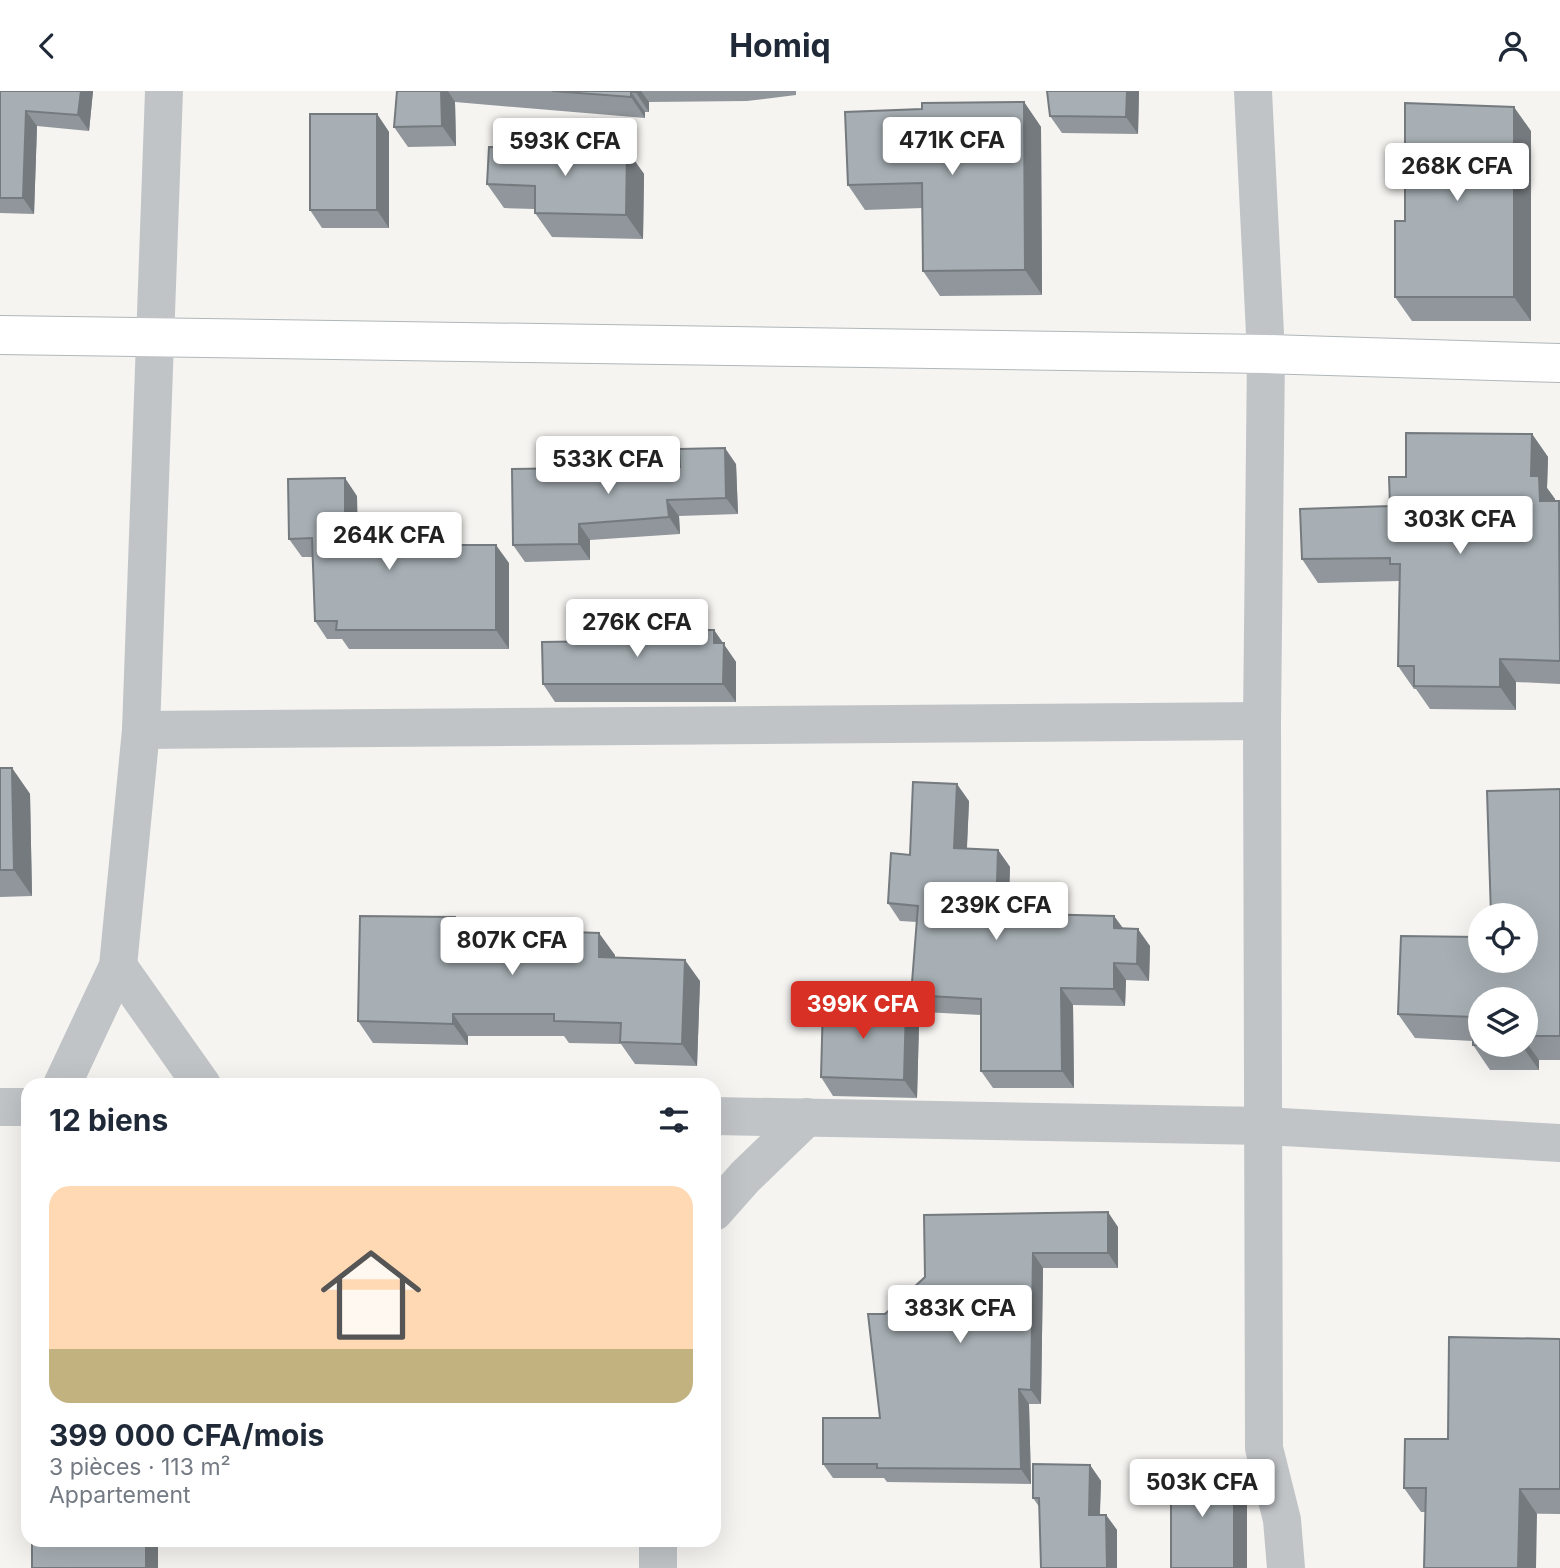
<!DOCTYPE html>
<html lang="fr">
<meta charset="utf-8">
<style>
:root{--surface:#fff;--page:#f6f6f7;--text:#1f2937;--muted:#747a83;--accent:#d93025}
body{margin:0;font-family:Inter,sans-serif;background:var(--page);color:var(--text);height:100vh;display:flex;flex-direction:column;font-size:26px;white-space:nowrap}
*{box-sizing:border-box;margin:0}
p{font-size:23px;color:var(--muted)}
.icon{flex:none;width:38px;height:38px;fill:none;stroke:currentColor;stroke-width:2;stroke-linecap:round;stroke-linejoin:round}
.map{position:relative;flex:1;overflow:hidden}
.drawer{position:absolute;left:21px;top:987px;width:700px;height:469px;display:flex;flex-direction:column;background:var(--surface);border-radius:21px;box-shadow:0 7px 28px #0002}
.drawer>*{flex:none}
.buttons{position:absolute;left:1468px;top:812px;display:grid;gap:14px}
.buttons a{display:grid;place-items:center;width:70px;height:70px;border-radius:50%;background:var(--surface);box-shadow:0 7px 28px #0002;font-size:35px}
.price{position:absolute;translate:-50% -60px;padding:0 16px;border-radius:7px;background:#fff;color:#222;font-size:23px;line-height:46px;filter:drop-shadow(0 2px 4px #0008)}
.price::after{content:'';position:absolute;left:50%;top:42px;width:21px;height:16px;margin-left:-10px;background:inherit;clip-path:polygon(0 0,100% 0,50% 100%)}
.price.on{background:var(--accent);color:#fff}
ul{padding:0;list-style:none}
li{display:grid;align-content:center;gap:14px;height:371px;padding:0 28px}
li span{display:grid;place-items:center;height:217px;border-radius:21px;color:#555}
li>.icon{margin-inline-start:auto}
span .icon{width:126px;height:126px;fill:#fffc;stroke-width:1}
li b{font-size:30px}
h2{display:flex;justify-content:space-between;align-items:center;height:84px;padding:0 28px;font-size:30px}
header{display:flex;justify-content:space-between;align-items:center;height:91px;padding:0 28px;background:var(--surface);font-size:32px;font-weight:700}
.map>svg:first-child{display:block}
</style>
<header><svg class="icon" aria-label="back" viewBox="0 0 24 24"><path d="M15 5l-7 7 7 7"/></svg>Homiq<svg class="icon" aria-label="person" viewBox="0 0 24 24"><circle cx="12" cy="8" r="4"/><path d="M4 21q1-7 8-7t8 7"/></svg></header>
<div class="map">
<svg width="1560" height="1477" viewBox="0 0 1560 1477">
<rect width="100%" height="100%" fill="#f5f4f1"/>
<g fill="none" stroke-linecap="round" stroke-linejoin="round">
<!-- secondary casing -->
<g stroke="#b0b6b9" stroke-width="40">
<path id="secondary" d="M0,244L1266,263L1560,272"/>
</g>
<!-- street -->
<g stroke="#c0c4c7" stroke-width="38">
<path d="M1253,0L1266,263L1262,630L1264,1357L1282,1429L1286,1477"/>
<path d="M141,639L1262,630"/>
<path d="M118,875L202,994"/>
<path d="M62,994L118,875L141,639L164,0"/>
<path d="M0,1016H28"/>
<path d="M714,1025L1265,1035L1560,1052"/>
<path d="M714,1121L745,1086L807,1026"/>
<path d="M658,1477V1449"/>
</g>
<!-- secondary -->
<use href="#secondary" stroke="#fff" stroke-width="38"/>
</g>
<!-- wall -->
<g fill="#90969b" fill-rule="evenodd">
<path d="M0,0H93L89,40L37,35L34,123L0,122Z"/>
<path d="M397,0H796V4L747,10L649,11V21H645V27L455,11L456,55L408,56L394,36Z"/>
<path d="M1047,0H1139L1138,43L1062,42L1050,25Z"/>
<path d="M1024,11L1041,36L1042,204L940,205L923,180V117L865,119L848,94L922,18Z"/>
<path d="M377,23L389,41V137H322L310,119Z"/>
<path d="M1531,40V230H1412L1395,206L1405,130Z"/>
<path d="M627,59L644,83L643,148L552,146L535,122V118L504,117L487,93Z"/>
<path d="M1532,343L1548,366L1547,397L1555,408V410H1559L1560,411V593L1516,591V619L1430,618L1416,598H1414L1398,575L1399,490L1318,492L1302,468L1390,415L1406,386Z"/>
<path d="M736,373L738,423L679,425L680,443L590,449V469L525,471L513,454L582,383Z"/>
<path d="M357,405L358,454L509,472V558H349L342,548H327L315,530L313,466H302L289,448Z"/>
<path d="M714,539L736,571V611H555L543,593L609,550Z"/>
<path d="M0,677H12L30,703L32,805L0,806Z"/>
<path d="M1560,698V969H1539V979H1490L1473,954V950L1415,947L1398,923L1526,870ZM1480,908H1526V954Z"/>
<path d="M969,710L967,757L998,759L1010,776L1008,822L1114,825L1123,837L1150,855L1149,890L1126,889L1125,915L1073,914L1074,997H993L981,980V924L923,921L911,904L917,831L900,830L888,812L910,764Z"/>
<path d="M461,835L549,841L615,864L614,866L700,890L697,975L635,973L621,953L569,952L564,945H468V954L373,952L358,930Z"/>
<path d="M906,915L919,933L917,1007L833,1005L821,986Z"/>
<path d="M1118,1136V1177H1043L1041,1313H1029L1031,1393L887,1391L884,1387H833L823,1373L880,1327L925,1186Z"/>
<path d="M1560,1248V1423L1421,1421L1404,1397L1448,1348Z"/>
<path d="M1090,1374L1101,1390L1100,1424H1106L1117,1439V1477H1041L1040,1417L1033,1407Z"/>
</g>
<!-- shaded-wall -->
<g fill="#757a7e">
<path d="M81,0H93L89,40L78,24Z"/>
<path d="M441,0H448L455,11L456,55L442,35Z"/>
<path d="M635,0H641L649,11V21Z"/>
<path d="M1127,0H1139L1138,43L1126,26Z"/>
<path d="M631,1L645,21V27L631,6Z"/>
<path d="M1024,11L1041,36L1042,204L1025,179Z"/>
<path d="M1514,16L1531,40V230L1514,206Z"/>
<path d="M26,20L37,35L34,123L23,107Z"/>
<path d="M377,23L389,41V137L377,119Z"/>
<path d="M627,59L644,83L643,148L626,124Z"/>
<path d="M1532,343L1548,366L1547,397L1555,408L1556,433L1540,410L1531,385Z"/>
<path d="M725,357L736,373L738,423L726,407Z"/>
<path d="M345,387L357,405L358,472L345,454Z"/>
<path d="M667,409L679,425L680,443L669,426Z"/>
<path d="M1559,410L1560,411V498L1559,496Z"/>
<path d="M579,433L590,449V469L579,453Z"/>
<path d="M496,454L509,472V558L496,539Z"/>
<path d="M714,539L736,571V611L723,593L714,552Z"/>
<path d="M1500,568L1516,591V619L1500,596Z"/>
<path d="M12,677L30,703L32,805L14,779Z"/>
<path d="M957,693L969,710L966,774L954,757Z"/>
<path d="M998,759L1010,776L1008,839L996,822Z"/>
<path d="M1114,825L1126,842L1114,837Z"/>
<path d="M455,826L470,848L455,835Z"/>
<path d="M1138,838L1150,855L1149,890L1137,873Z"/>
<path d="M599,842L615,864L614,887L599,866Z"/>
<path d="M685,869L700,890L697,975L682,953Z"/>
<path d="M1114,872L1126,889L1125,915L1114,898Z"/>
<path d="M1061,897L1073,914L1074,997L1062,980Z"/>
<path d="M906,915L919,933L917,1007L904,989Z"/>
<path d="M453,923L468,945V954L453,933Z"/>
<path d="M1526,951L1539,969V979L1522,955V954H1526Z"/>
<path d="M1108,1121L1118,1136V1177L1108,1162Z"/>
<path d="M1033,1162L1043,1177L1041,1313L1031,1299Z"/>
<path d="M1019,1298L1029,1313L1031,1393L1021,1378Z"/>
<path d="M1090,1374L1101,1390L1099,1440L1089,1424Z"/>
<path d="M1234,1378L1247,1396V1477H1234Z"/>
<path d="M1520,1398L1537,1423L1536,1477H1518Z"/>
<path d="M1106,1424L1117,1439V1477H1107Z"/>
<rect x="146" y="1449" width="12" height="28"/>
</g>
<!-- building -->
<g fill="#a7afb4" stroke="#757a7e" stroke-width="2">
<path d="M0,0H81L78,24L26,20L23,107H0Z"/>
<path d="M397,0H441L442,35L394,36Z"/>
<path d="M552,0H635V1H631V6Z"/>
<path d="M1047,0H1127L1126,26L1050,25Z"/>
<path d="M1024,11L1025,179L923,180L922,92L848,94L845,21L922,18V12Z"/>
<path d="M1405,12L1514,16V206H1395V130H1405Z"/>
<rect x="310" y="23" width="67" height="96"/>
<path d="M489,56L627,59L626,124L535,122V95L487,93Z"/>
<path d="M1406,342L1532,343L1531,385H1539L1540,410H1559L1560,570L1500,568V596L1414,595V575H1398L1400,473H1390V467L1302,468L1300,418L1390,415L1389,386H1406Z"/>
<path d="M725,357L726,407L667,409L669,426L579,433V453L513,454L512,378L578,377V383L680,376L679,358Z"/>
<path d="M345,387V454H496V539H336L337,530H315L312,447L289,448L288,388Z"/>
<path d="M609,539H714V552H724L723,593H543L542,551L609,550Z"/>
<path d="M0,677H12L14,779H0Z"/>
<path d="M913,691L957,693L954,757L998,759L996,822L1114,825V837L1138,838L1137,873L1114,872V898L1061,897L1062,980H981V908L911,904L918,815L888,812L891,762L910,764Z"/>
<path d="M1560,698V945H1526V908H1480V954H1522V955L1473,954V926L1398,923L1401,845L1480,846V870H1526V824H1491L1487,700Z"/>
<path d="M360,825L455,826V835H545V840L599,842V866L685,869L682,953L620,951L621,932L554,930V923H453V933L358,930Z"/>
<path d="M823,912L906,915L904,989L821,986Z"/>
<path d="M1108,1121V1162H1033L1031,1299L1019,1298L1021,1378L877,1377V1373H823V1327H880L868,1223H885L925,1186L924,1124Z"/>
<path d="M1449,1246L1560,1248V1398H1520L1518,1477H1424L1426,1397H1404L1405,1348H1448Z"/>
<path d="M1033,1373L1090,1374L1089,1424H1106L1107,1477H1041L1039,1407H1033Z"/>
<rect x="1171" y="1378" width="63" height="99"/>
<rect x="32" y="1449" width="114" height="28"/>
</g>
</svg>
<div class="buttons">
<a><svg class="icon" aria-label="locate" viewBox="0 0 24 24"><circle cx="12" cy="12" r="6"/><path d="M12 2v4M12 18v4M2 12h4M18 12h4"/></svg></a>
<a><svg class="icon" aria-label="layers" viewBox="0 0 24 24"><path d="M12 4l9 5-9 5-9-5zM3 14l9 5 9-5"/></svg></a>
</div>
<b class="price" style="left:952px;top:86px">471K CFA</b>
<b class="price" style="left:565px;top:87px">593K CFA</b>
<b class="price" style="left:1457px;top:112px">268K CFA</b>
<b class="price" style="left:608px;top:405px">533K CFA</b>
<b class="price" style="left:1460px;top:465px">303K CFA</b>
<b class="price" style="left:389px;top:481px">264K CFA</b>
<b class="price" style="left:637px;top:568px">276K CFA</b>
<b class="price" style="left:996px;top:851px">239K CFA</b>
<b class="price" style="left:512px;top:886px">807K CFA</b>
<b class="price on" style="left:863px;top:950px">399K CFA</b>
<b class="price" style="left:960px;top:1254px">383K CFA</b>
<b class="price" style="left:1202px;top:1428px">503K CFA</b>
<section class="drawer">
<h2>12 biens<svg class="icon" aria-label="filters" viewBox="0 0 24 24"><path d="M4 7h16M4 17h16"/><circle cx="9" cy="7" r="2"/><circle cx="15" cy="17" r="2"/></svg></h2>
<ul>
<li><span style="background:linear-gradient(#ffd9b3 75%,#c2b280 0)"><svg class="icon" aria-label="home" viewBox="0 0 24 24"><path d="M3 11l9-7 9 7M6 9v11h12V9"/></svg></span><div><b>399 000 CFA/mois</b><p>3 pièces · 113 m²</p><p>Appartement</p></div></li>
</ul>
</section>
</div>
